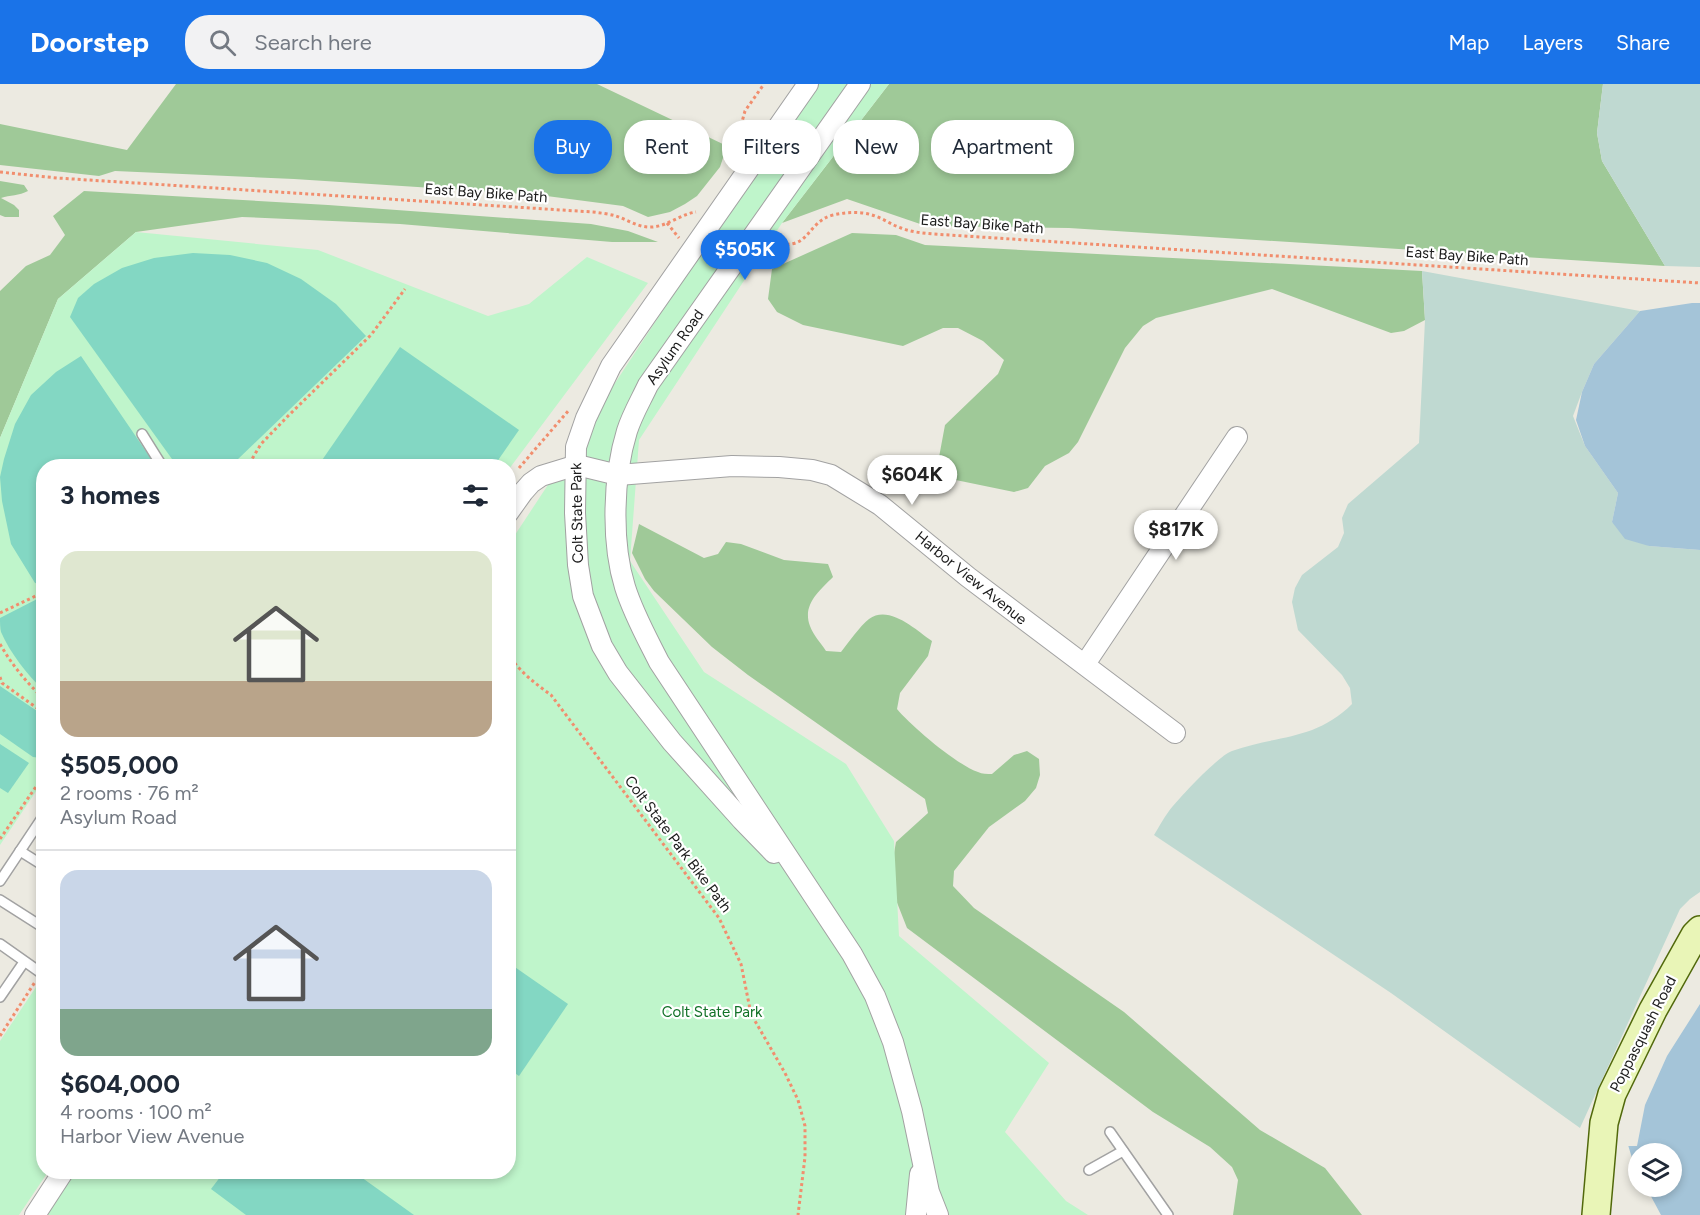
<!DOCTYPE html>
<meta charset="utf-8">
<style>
:root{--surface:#fff;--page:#f2f2f3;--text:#1f2937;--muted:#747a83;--line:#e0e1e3;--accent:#1a73e8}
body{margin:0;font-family:Figtree,sans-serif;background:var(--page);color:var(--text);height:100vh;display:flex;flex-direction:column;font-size:22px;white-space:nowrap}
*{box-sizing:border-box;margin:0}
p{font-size:20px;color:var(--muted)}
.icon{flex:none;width:33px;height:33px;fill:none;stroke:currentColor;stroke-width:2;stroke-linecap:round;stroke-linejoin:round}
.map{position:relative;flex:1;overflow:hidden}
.side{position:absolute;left:36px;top:375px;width:480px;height:720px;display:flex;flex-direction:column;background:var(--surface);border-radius:24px;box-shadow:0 3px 9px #0003}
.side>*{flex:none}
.top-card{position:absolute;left:534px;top:36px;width:570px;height:54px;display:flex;gap:12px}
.tools{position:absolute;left:1628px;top:1059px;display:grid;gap:12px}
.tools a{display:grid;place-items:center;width:54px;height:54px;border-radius:50%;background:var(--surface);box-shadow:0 3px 9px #0003;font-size:30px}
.price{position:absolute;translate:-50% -51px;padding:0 14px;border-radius:21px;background:#fff;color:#222;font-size:20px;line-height:39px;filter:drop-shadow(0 2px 3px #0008)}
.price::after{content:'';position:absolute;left:50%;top:36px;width:18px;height:14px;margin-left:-9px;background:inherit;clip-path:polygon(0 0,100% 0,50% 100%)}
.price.selected{background:var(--accent);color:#fff}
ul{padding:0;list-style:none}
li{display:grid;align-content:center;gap:12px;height:318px;padding:0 24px}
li+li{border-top:2px solid var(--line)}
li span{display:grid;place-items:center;height:186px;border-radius:18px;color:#555}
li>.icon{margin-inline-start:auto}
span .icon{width:108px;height:108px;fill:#fffc;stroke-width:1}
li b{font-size:26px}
h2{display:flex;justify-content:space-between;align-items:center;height:72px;padding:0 24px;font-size:26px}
.tag{padding:0 21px;border-radius:24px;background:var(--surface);box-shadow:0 3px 9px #0003;font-size:21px;line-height:54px}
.tag.selected{background:var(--accent);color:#fff}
header{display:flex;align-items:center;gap:36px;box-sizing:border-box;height:84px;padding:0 30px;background:var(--accent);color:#fff}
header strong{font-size:28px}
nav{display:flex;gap:33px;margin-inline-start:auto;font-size:21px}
.search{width:420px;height:54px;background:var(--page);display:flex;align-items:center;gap:15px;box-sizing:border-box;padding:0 21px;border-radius:24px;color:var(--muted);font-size:22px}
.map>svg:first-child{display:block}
</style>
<header>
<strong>Doorstep</strong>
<div class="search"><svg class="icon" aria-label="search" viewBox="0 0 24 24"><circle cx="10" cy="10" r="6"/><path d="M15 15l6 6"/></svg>Search here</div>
<nav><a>Map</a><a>Layers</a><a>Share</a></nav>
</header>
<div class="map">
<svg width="1700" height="1131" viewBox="0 0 1700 1131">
<rect width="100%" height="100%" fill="#eceae1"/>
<!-- forest -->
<g fill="#9fc998">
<path d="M176,0H597L727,62L720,83L697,112L685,120L670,128L648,133L623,122L539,111L294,95L115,87L99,92L0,81V40L127,66Z"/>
<path d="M889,0H1603L1597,49L1602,77L1665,182L1069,144L926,142L847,115L782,139Z"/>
<path d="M0,97L24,101L28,107C19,112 10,111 1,114L14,121L19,126V133H5L0,131Z"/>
<path d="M84,107L328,121L591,140L628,147L658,158H612L400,140L242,133L136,148L58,215L0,354V207L26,182L50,171L65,151L53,132Z"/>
<path d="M852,149L896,151L925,161L1422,187L1425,236L1404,247L1391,249L1272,205L1156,234L1143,242L1125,264L1078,358L1069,369L1045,382L1028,404L1014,408L946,394L937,384L945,341L998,290L1004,276L983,257L958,244H943L903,262L803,241L777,228L768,215L772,185Z"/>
<path d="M639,440L704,474L718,470L726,458L741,460L784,476L828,480L833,493C819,507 802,521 810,542C813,551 821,559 826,567L841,568C848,559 860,542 869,535C889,520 916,546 932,557L928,572L900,609L897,625C911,642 957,681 978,688C982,690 987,690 992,690L1014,671L1027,667L1039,675L1040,691L1036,704L1025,717L989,743L954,787L953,802L974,824L1124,928L1260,1046L1325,1084L1362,1131H1233L1238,1096L1232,1083L1210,1063L1153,1028L907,844L896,816L891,786L896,758L928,729L925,715L748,591L712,563L654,507L645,495L632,469Z"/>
</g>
<!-- wetland -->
<g fill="#bfd9d1">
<path d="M1603,0H1700V183L1665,182L1602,77L1597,49Z"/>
<path d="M1422,187L1640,227L1594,280L1582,308L1573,332L1585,362L1618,409L1612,438L1649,462L1700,466V808L1690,815L1680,825L1580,1044L1391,909L1154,751C1159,743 1163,735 1169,727C1179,714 1218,672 1232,667C1276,651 1315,657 1352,620L1350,604L1342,591L1298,546L1292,518L1295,504L1302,491L1338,463L1344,449L1342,434L1348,420L1419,359L1425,236Z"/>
</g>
<!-- park -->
<g fill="#bff5cb">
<path d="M812,0H889L782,139L639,356L630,477L704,588L846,680L894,757L899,852L1049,979L1005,1048L1066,1117L1088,1131H42L72,1088H508L509,460Z"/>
<path d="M136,148L318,166L488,232L529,220L587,173L648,199L509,385L508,382H44L43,697L0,761V354L58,215Z"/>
<path d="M40,897L44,899V1088H48L19,1131H0V957Z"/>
</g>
<!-- pitch -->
<g fill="#83d7c3">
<path d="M193,169L230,171L267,179L301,195L336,220L366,252L236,377L229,382H177L70,233L78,214L94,200L122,184L154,174Z"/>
<path d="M400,263L519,346L494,382H318Z"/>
<path d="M81,272L156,382H44L43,501L35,499L11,460L2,417L0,393L4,375L15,340L31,311L56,288Z"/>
<path d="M43,512V606C27,590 10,569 1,548C0,544 0,538 0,534Z"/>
<path d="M0,602L43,631L44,671L41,674L33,673L0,650Z"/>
<path d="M0,660L29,679L8,709L0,704Z"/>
<path d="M509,879L568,920L519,992L509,985Z"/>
<path d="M224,1088H354L414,1131H246L211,1105Z"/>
</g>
<!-- water -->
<g fill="#a4c4d8">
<path d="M1692,219H1700V466L1649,462L1625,455L1612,438L1618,409L1585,362L1576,336L1582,308L1594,280L1640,227Z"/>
<path d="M1700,891V1131H1661L1646,1103L1671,1102V1070H1638V1085L1632,1074L1621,1038Z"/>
</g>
<!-- pier -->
<path fill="#eceae1" d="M1700,888V920L1667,972L1645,1021L1637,1062H1625L1619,1037L1672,922Z"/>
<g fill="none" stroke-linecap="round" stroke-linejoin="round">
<!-- lane casing -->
<g stroke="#a2a2a2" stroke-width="12">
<g id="lane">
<path d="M142,350L162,382"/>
<path d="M20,767L44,782"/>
<path d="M0,797L44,731"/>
<path d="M0,816L44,844"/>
<path d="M0,860L44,891"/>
<path d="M0,913L24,878"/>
<path d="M1110,1048L1168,1131"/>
<path d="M1089,1086L1123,1067"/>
</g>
</g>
<!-- street casing -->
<g stroke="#a2a2a2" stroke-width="22">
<g id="street">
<path d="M860,0L648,301C641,316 632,331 627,347C613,392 611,458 625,503C633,529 647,554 659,578L852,870L875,912L893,958L912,1027L929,1108L938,1131"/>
<path d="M508,429L523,408L531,399L541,392L577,381L618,391L732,382L779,383L812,386L831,391L880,421L968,493L1175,649"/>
<path d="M1085,580L1237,353"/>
<path d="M774,769L742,736L672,658L618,589L602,562L583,512L578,481L575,429L576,363L586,334L611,282L808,0"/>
<path d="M35,1131L63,1088"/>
<path d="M916,1131L920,1090"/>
</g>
</g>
<!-- secondary casing -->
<g stroke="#51690b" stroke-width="30">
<path id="secondary" d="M1596,1131L1604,1039L1612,1010L1653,926L1695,851L1700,846"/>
</g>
<!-- path -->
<g stroke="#f18e6e" stroke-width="3" stroke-dasharray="3 3" stroke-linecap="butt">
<path d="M737,71L740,45L745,27L764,0"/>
<path d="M0,88L57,94L593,128C601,129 609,130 616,132C628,136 639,144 652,143C668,142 681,130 696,128"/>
<path d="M667,139L679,154"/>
<path d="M769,156C810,172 805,138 833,131C847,128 862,127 875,132C884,135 892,141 901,144C911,148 922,149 933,150L1700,199"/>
<path d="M243,382L252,375L261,360L288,332L371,251L405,205"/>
<path d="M519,384L569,326"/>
<path d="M0,529L44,508"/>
<path d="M0,560C12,581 26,598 44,615"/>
<path d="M508,569C517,586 536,600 551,611L719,834L741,880L751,930L785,989L798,1016L805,1042V1073L798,1131"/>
<path d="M0,593L2,599L44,629"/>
<path d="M0,755L44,691"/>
<path d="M0,952L35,898"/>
</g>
<!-- lane -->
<use href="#lane" stroke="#fff" stroke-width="9"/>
<!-- street -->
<use href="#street" stroke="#fff" stroke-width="20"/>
<!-- secondary -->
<use href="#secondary" stroke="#e9f5b7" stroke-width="27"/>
</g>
<g text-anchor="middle" stroke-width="4.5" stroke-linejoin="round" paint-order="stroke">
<!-- street labels -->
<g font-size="15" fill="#1b1b1b" stroke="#fff">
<text transform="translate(486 109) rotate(4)" y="5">East Bay Bike Path</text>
<text transform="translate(982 140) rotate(4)" y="5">East Bay Bike Path</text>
<text transform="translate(1467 172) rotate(4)" y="5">East Bay Bike Path</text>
<text transform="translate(675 263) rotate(-55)" y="5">Asylum Road</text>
<text transform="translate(577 429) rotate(-91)" y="5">Colt State Park</text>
<text transform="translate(971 494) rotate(39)" y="5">Harbor View Avenue</text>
<text transform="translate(678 760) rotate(53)" y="5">Colt State Park Bike Path</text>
<text transform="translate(1643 950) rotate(-63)" y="5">Poppasquash Road</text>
</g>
<!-- park labels -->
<g font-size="15" fill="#117127" stroke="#fff">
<text x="712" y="933">Colt State Park</text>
</g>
</g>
</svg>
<div class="tools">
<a><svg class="icon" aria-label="layers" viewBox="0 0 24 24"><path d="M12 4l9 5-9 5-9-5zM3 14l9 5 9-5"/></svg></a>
</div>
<b class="price selected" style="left:745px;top:197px">$505K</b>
<b class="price" style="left:912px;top:422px">$604K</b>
<b class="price" style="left:1176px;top:477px">$817K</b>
<div class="top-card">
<a class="tag selected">Buy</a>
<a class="tag">Rent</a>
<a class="tag">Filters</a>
<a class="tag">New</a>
<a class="tag">Apartment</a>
</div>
<section class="side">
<h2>3 homes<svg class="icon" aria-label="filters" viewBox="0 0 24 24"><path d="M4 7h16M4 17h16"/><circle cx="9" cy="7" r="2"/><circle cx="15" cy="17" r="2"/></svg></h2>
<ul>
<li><span style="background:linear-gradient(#dfe7d0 70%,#b9a48a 0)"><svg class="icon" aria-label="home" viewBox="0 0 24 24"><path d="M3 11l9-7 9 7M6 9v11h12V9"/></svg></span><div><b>$505,000</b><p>2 rooms · 76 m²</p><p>Asylum Road</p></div></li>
<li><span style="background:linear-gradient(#c9d6e8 75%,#7fa58c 0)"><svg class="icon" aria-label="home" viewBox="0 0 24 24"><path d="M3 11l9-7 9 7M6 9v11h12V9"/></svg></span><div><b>$604,000</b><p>4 rooms · 100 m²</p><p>Harbor View Avenue</p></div></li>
</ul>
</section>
</div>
